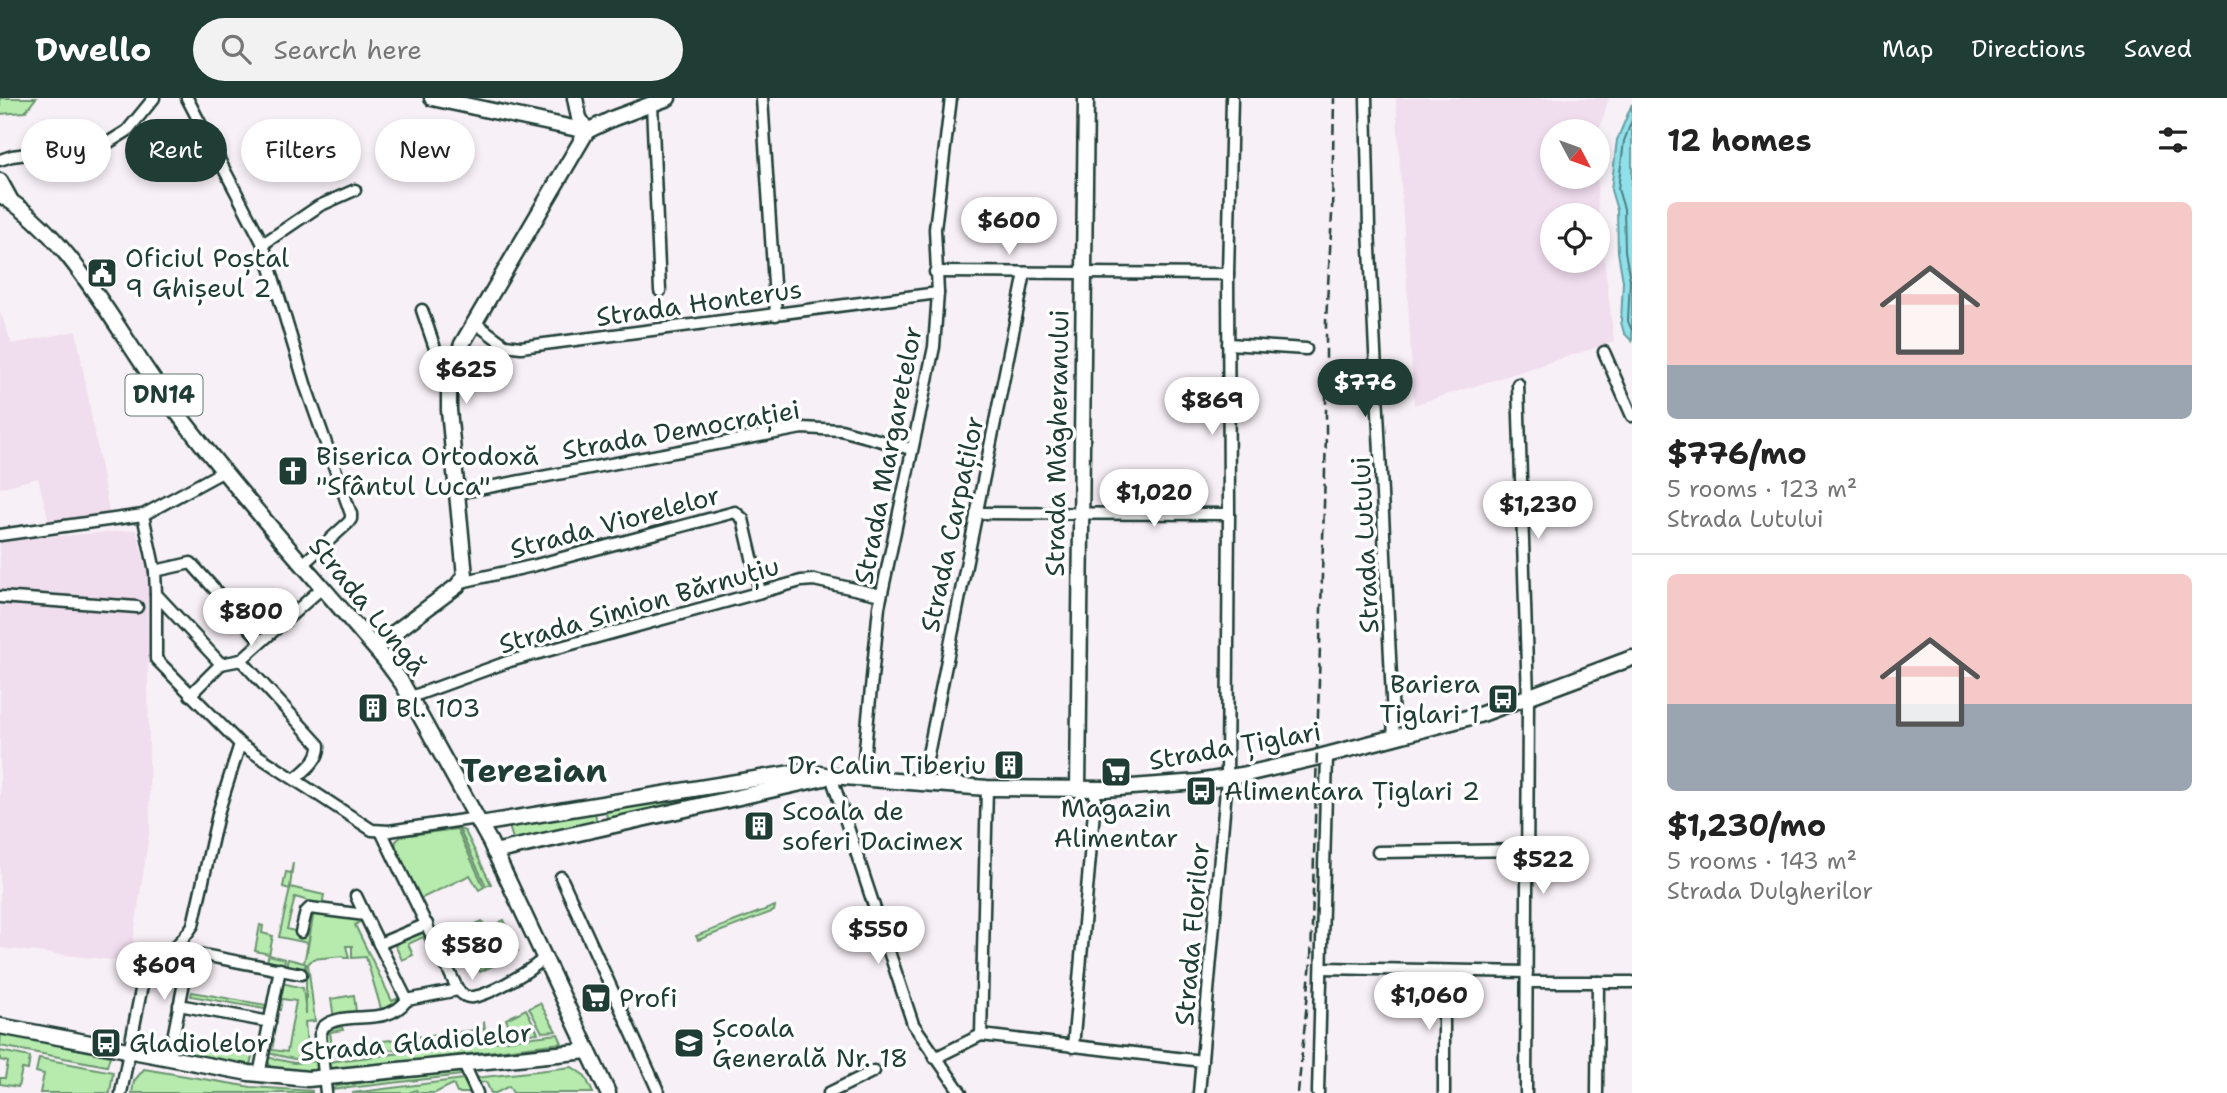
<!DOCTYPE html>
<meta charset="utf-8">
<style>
:root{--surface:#fff;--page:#f2f2f2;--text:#222;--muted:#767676;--line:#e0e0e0;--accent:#1f3d34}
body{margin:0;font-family:"Shantell Sans",sans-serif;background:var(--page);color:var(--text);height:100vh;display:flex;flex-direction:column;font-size:26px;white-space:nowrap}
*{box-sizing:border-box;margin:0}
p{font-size:23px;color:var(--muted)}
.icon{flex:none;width:38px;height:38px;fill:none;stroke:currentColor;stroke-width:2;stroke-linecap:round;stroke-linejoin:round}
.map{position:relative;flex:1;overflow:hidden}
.details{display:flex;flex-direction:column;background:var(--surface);width:595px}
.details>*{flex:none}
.guide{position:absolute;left:21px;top:21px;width:665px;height:63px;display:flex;gap:14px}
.needle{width:46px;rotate:131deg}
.tools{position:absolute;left:1540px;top:21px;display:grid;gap:14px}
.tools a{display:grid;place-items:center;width:70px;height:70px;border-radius:50%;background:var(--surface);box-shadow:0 4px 10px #0003;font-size:35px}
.price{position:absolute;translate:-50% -60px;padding:0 16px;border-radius:24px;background:#fff;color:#222;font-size:23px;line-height:46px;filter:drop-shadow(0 2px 4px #0008)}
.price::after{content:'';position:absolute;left:50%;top:42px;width:21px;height:16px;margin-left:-10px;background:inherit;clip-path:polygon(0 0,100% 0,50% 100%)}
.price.selected{background:var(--accent);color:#fff}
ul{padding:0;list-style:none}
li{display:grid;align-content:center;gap:14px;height:371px;padding:0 35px}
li+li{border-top:2px solid var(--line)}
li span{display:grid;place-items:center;height:217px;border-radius:10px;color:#555}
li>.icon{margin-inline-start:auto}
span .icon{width:126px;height:126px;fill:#fffc;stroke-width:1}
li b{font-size:30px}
h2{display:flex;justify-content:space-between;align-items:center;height:84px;padding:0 35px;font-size:30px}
.pill{padding:0 24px;border-radius:32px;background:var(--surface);box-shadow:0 4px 10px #0003;font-size:24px;line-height:63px}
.pill.selected{background:var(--accent);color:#fff}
header{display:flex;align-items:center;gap:42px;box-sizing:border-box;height:98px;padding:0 35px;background:var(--accent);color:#fff}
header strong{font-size:33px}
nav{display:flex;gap:38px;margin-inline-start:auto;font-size:24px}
.search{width:490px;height:63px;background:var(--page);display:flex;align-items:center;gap:18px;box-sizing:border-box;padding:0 24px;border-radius:38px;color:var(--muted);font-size:26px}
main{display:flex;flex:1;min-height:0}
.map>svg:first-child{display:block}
</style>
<header>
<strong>Dwello</strong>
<div class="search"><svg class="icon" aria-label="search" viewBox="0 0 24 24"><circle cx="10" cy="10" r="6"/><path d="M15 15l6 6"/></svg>Search here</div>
<nav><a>Map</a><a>Directions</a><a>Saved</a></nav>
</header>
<main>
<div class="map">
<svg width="1632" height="995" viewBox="0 0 1632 995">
<rect width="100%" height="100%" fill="#f8f0f7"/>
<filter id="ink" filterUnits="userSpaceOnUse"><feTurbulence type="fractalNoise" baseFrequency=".0143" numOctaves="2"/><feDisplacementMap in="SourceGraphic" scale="14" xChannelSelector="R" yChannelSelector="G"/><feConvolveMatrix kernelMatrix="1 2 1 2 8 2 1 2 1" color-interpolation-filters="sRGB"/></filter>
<g filter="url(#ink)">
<!-- built -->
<g fill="#f0ddee" fill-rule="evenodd">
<path d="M1396,0H1609L1600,29L1597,99L1614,244L1414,307ZM1552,33H1598V79H1552ZM1552,117H1598V163H1552Z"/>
<path d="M0,214L12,246L76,233L109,414L49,423L38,380L0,390Z"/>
<path d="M136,432L151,487L147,506L150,730L130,864L0,850V443Z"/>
</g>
<!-- green -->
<g fill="#b6ebad" stroke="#6a9470" stroke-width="2">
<path d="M0,0H36L25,14L0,16Z"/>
<path d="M685,694L687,706L608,723L604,708Z"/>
<path d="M594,710L597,725L514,744L508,725Z"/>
<path d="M457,731L484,789L479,792L470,777L418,802L395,750L396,743L402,738Z"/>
<path d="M459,731L465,733L491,786L486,788Z"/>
<path d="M293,765L290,789L324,797L322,807L295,799L287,831L305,836L310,816L313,813L307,854L314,813L363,822L355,827L392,903L401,899L400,906L382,914L366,859L352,860V848H346L349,860H344L343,858L313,861L308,866L315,923L305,924L308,960L294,961L268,955L271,940L274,941L272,952L287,954L296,903L282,901L280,912L277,911L282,885L303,890L306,916V865L304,871L286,868L288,861L304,865L308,845L279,839L290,791L283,789L286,774L291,775Z"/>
<path d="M775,808L774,813L698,842L696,838Z"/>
<path d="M504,822L518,853L503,860L489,830Z"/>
<path d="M482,823L501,864L480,874L461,833Z"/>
<path d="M260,827L263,828L262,835L273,838L269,857L285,861L284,867L267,863L269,856L255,853Z"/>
<path d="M423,830L433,848L429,850L423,839L408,846L413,857L402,862L393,843Z"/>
<path d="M192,894L266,907L265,911L191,898Z"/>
<path d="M354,897L356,914L372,913V915L334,920L331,901Z"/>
<path d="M540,905L556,933L542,934L529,910Z"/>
<path d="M526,911L538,935L513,938L506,921Z"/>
<path d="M484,923L486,941L329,959L326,932L328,931L342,929L343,932L330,934L332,949L484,931Z"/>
<path d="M1,935L110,958L107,968L0,948Z"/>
<path d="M558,936L562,945L334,972L328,967V964Z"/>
<path d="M174,945L252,958L250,967L179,954Z"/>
<path d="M0,953L30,959L28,972L22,971L18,989L0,986V980H5L8,964L0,962Z"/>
<path d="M266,959L294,965L319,963L318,971C304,978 285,973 271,970Z"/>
<path d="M39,960L113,974L110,995H40L44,976L36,974Z"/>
<path d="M572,969L585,978L593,995H513L509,988L496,995H491L486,984L478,985L475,980Z"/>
<path d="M144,971L251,989L312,993V995H132L134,983Z"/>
<path d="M451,974H459L462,977L331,992L337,988Z"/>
<path d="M463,981L470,995H457L453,986L435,995H418L416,992L409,995H352Z"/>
</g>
<!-- water -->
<path fill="#90e0eb" stroke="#639fa2" stroke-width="2" d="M1632,6V243L1624,235L1621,224L1623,183L1618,154L1617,112L1611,92L1617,42Z"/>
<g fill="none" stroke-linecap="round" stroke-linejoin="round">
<!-- shore -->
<path stroke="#4c7e7d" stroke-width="2" d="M1632,22L1624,43L1618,91L1624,111L1625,153L1630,182L1628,223L1632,233"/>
<!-- street casing -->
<g stroke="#1f3d34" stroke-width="15">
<g id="street">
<path d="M187,0L263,146L306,289L351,416V421L348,425L303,466"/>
<path d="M762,0L776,217"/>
<path d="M1366,0L1369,130L1394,641"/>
<path d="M652,6L660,193"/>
<path d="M0,62L12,58L106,46L127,33L154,0"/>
<path d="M263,146L319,108L355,92"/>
<path d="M935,174L1228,176"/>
<path d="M422,212L441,268L449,282"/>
<path d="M474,224L505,247L521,249L938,195"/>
<path d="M1228,246L1306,251"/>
<path d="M1604,254L1632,318"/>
<path d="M1518,286L1528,600L1526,995"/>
<path d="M457,395L802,330L841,332L911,351"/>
<path d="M976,415L1229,416"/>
<path d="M143,417L155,473L156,496L221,566L241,562L319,647C320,662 305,672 295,681"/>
<path d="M0,437L143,417L224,373"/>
<path d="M155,473L191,465L261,543"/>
<path d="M461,484L532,468L735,414L743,421L760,494"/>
<path d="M156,496V561L240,646L372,732L389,733L477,720"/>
<path d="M0,499L137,509"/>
<path d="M241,562L323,489"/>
<path d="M190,597L221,566"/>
<path d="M411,599L510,563L801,483L814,482L881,497"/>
<path d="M831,678L913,926L961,995"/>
<path d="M862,681L879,509L934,249L938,195L935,131L951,0"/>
<path d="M922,686L1025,175"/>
<path d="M381,733L458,892"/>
<path d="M1378,754L1528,752"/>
<path d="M561,779L659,995"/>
<path d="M356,798L365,817"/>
<path d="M301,834L306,814L310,810L365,817L379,846"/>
<path d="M173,851L301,876"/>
<path d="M1323,870L1527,874"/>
<path d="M1527,884H1632"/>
<path d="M407,902L458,892C463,897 466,900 473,899C490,897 532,872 544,860"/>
<path d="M407,902L379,846L427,826"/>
<path d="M179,907L270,924"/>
<path d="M981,937L987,690"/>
<path d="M1073,949L1096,691"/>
<path d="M169,960L190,854"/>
<path d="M935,960L981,937L1202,963"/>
<path d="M464,966L477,995"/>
<path d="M259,977L280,871"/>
<path d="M121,995L142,887C154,863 179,851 193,827L219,712L240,646"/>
<path d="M326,995L320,937L323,929C346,910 385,931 407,902"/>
<path d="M829,995L874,973"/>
<path d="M1199,995L1227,680L1229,416L1228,176L1232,0"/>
<path d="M1318,995L1327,658"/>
<path d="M1444,995V873"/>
<path d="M1597,995L1598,884"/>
</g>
</g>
<!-- secondary casing -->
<g stroke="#1f3d34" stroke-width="19">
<g id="secondary">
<path d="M432,0L587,33L614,20L668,0"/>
<path d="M375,549L457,488L465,478L449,312V282L462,246L587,33L579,20L575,0"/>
<path d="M1078,691L1086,0"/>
<path d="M480,726L803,673L831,678L987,690L1105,691L1198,684L1242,677L1315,660L1482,616L1632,560"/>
<path d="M494,754L824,680"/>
<path d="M0,928L249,975L308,981L588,953"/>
</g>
</g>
<!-- primary casing -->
<g stroke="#1f3d34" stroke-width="19">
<g id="primary">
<path d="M0,83L11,103"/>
<path d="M0,97C69,134 120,239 167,301C235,392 312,476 385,562L402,585L490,744L608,995"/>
</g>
</g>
<!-- street -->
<use href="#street" stroke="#fff" stroke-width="10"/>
<!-- secondary -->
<use href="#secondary" stroke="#fff" stroke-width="14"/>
<!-- primary -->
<use href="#primary" stroke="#fff" stroke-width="14"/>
<!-- rail -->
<path stroke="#1f3d34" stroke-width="2.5" stroke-dasharray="10 5" stroke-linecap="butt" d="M1298,995L1311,863L1326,337V223L1332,116L1334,0"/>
</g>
</g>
<!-- icons -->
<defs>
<g id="civic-square" transform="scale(1.575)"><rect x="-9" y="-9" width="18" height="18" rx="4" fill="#1f3d34" stroke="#fff"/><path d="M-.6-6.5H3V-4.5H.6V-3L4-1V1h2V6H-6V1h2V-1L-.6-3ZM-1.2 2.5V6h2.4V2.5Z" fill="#fff"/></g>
<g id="church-square" transform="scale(1.575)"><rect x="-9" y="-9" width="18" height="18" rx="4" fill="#1f3d34" stroke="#fff"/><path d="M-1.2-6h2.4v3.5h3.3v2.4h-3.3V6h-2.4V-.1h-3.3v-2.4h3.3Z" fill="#fff"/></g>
<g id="bus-square" transform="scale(1.575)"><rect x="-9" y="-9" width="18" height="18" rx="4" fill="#1f3d34" stroke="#fff"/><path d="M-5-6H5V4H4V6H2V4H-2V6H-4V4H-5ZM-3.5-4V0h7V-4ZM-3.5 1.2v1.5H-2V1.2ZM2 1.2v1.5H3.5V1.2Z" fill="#fff"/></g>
<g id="building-square" transform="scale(1.575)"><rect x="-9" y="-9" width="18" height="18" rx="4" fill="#1f3d34" stroke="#fff"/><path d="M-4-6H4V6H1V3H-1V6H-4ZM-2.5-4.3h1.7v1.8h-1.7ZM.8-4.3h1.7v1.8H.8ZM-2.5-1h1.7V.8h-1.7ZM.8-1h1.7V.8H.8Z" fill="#fff"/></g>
<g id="supermarket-square" transform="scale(1.575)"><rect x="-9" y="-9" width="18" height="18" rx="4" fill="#1f3d34" stroke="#fff"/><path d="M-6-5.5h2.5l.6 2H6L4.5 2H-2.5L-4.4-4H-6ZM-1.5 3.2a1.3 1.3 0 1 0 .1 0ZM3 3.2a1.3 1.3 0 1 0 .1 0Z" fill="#fff"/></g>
<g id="school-square" transform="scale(1.575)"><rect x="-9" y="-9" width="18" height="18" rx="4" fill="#1f3d34" stroke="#fff"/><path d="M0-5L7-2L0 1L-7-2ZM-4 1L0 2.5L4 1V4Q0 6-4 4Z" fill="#fff"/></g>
</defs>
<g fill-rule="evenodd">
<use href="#civic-square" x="102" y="175"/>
<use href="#church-square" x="293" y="373"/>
<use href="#bus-square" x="1503" y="601"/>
<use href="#building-square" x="373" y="610"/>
<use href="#building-square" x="1009" y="667"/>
<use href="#supermarket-square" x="1116" y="674"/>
<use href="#bus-square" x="1201" y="693"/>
<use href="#building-square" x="759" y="728"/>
<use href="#supermarket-square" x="596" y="900"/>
<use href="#bus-square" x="106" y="945"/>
<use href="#school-square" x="689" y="945"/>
</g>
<g text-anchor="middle" stroke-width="7" stroke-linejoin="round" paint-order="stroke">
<!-- shield labels -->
<rect fill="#fff" stroke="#627771" stroke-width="2" x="125.5" y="276.5" width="77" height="41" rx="5"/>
<g font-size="24" font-weight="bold" fill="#1f3d34">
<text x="164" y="305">DN14</text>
</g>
<!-- poi labels -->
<g font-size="26" fill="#1f3d34" stroke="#fff" text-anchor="start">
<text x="125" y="169">Oficiul Poștal<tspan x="125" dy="30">9 Ghișeul 2</tspan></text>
<text x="316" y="367">Biserica Ortodoxă<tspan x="316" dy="30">"Sfântul Luca"</tspan></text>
<text x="1480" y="595" text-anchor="end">Bariera<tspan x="1480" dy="30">Tiglari 1</tspan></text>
<text x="396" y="619">Bl. 103</text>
<text x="986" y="676" text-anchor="end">Dr. Calin Tiberiu</text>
<text x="1224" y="702">Alimentara Țiglari 2</text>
<text x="1116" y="719" text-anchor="middle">Magazin<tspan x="1116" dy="30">Alimentar</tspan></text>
<text x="782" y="722">Scoala de<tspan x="782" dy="30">soferi Dacimex</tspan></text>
<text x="619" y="909">Profi</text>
<text x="712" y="939">Școala<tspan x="712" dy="30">Generală Nr. 18</tspan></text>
<text x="129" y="954">Gladiolelor</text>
</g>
<!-- street labels -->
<g font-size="26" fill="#1f3d34" stroke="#fff">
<text transform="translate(699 205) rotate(-8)" y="9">Strada Honterus</text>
<text transform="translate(681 332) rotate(-10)" y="9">Strada Democrației</text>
<text transform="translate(1057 345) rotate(-89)" y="9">Strada Măgheranului</text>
<text transform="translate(888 357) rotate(-79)" y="9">Strada Margaretelor</text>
<text transform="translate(615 424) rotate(-15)" y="9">Strada Viorelelor</text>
<text transform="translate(952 426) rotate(-78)" y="9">Strada Carpaților</text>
<text transform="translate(1365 447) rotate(-93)" y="9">Strada Lutului</text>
<text transform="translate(639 507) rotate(-16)" y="9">Strada Simion Bărnuțiu</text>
<text transform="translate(368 508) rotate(51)" y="9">Strada Lungă</text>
<text transform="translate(1235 648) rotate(-10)" y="9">Strada Țiglari</text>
<text transform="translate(1192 836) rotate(-85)" y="9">Strada Florilor</text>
<text transform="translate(416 944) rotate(-5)" y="9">Strada Gladiolelor</text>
</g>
<!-- district labels -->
<g font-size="33" font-weight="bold" fill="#1f3d34" stroke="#fff">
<text x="534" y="684">Terezian</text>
</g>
</g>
</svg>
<div class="tools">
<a><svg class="needle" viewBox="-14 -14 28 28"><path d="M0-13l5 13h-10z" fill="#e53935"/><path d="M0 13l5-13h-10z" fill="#767676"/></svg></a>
<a><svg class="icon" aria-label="locate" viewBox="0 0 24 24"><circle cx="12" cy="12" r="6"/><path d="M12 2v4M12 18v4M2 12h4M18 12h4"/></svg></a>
</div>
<b class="price" style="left:1009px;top:159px">$600</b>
<b class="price" style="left:466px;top:308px">$625</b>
<b class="price selected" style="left:1365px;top:321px">$776</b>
<b class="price" style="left:1212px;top:339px">$869</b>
<b class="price" style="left:1154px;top:431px">$1,020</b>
<b class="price" style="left:1538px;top:443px">$1,230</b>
<b class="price" style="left:251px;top:550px">$800</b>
<b class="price" style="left:1543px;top:798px">$522</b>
<b class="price" style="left:878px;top:868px">$550</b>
<b class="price" style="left:472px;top:884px">$580</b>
<b class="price" style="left:164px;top:904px">$609</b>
<b class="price" style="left:1429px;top:934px">$1,060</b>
<div class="guide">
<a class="pill">Buy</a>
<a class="pill selected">Rent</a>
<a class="pill">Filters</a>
<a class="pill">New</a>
</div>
</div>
<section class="details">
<h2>12 homes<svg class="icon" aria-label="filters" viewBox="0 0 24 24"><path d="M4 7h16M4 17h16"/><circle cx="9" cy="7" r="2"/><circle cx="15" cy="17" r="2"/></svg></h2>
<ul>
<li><span style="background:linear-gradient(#f6c9c9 75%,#9aa5b1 0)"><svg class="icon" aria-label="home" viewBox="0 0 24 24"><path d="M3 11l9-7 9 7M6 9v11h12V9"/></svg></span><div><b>$776/mo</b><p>5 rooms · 123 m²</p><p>Strada Lutului</p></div></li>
<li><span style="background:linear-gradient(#f6c9c9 60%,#9aa5b1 0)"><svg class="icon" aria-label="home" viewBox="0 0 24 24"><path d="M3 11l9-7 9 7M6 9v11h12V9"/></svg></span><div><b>$1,230/mo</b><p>5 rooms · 143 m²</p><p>Strada Dulgherilor</p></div></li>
</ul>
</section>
</main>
